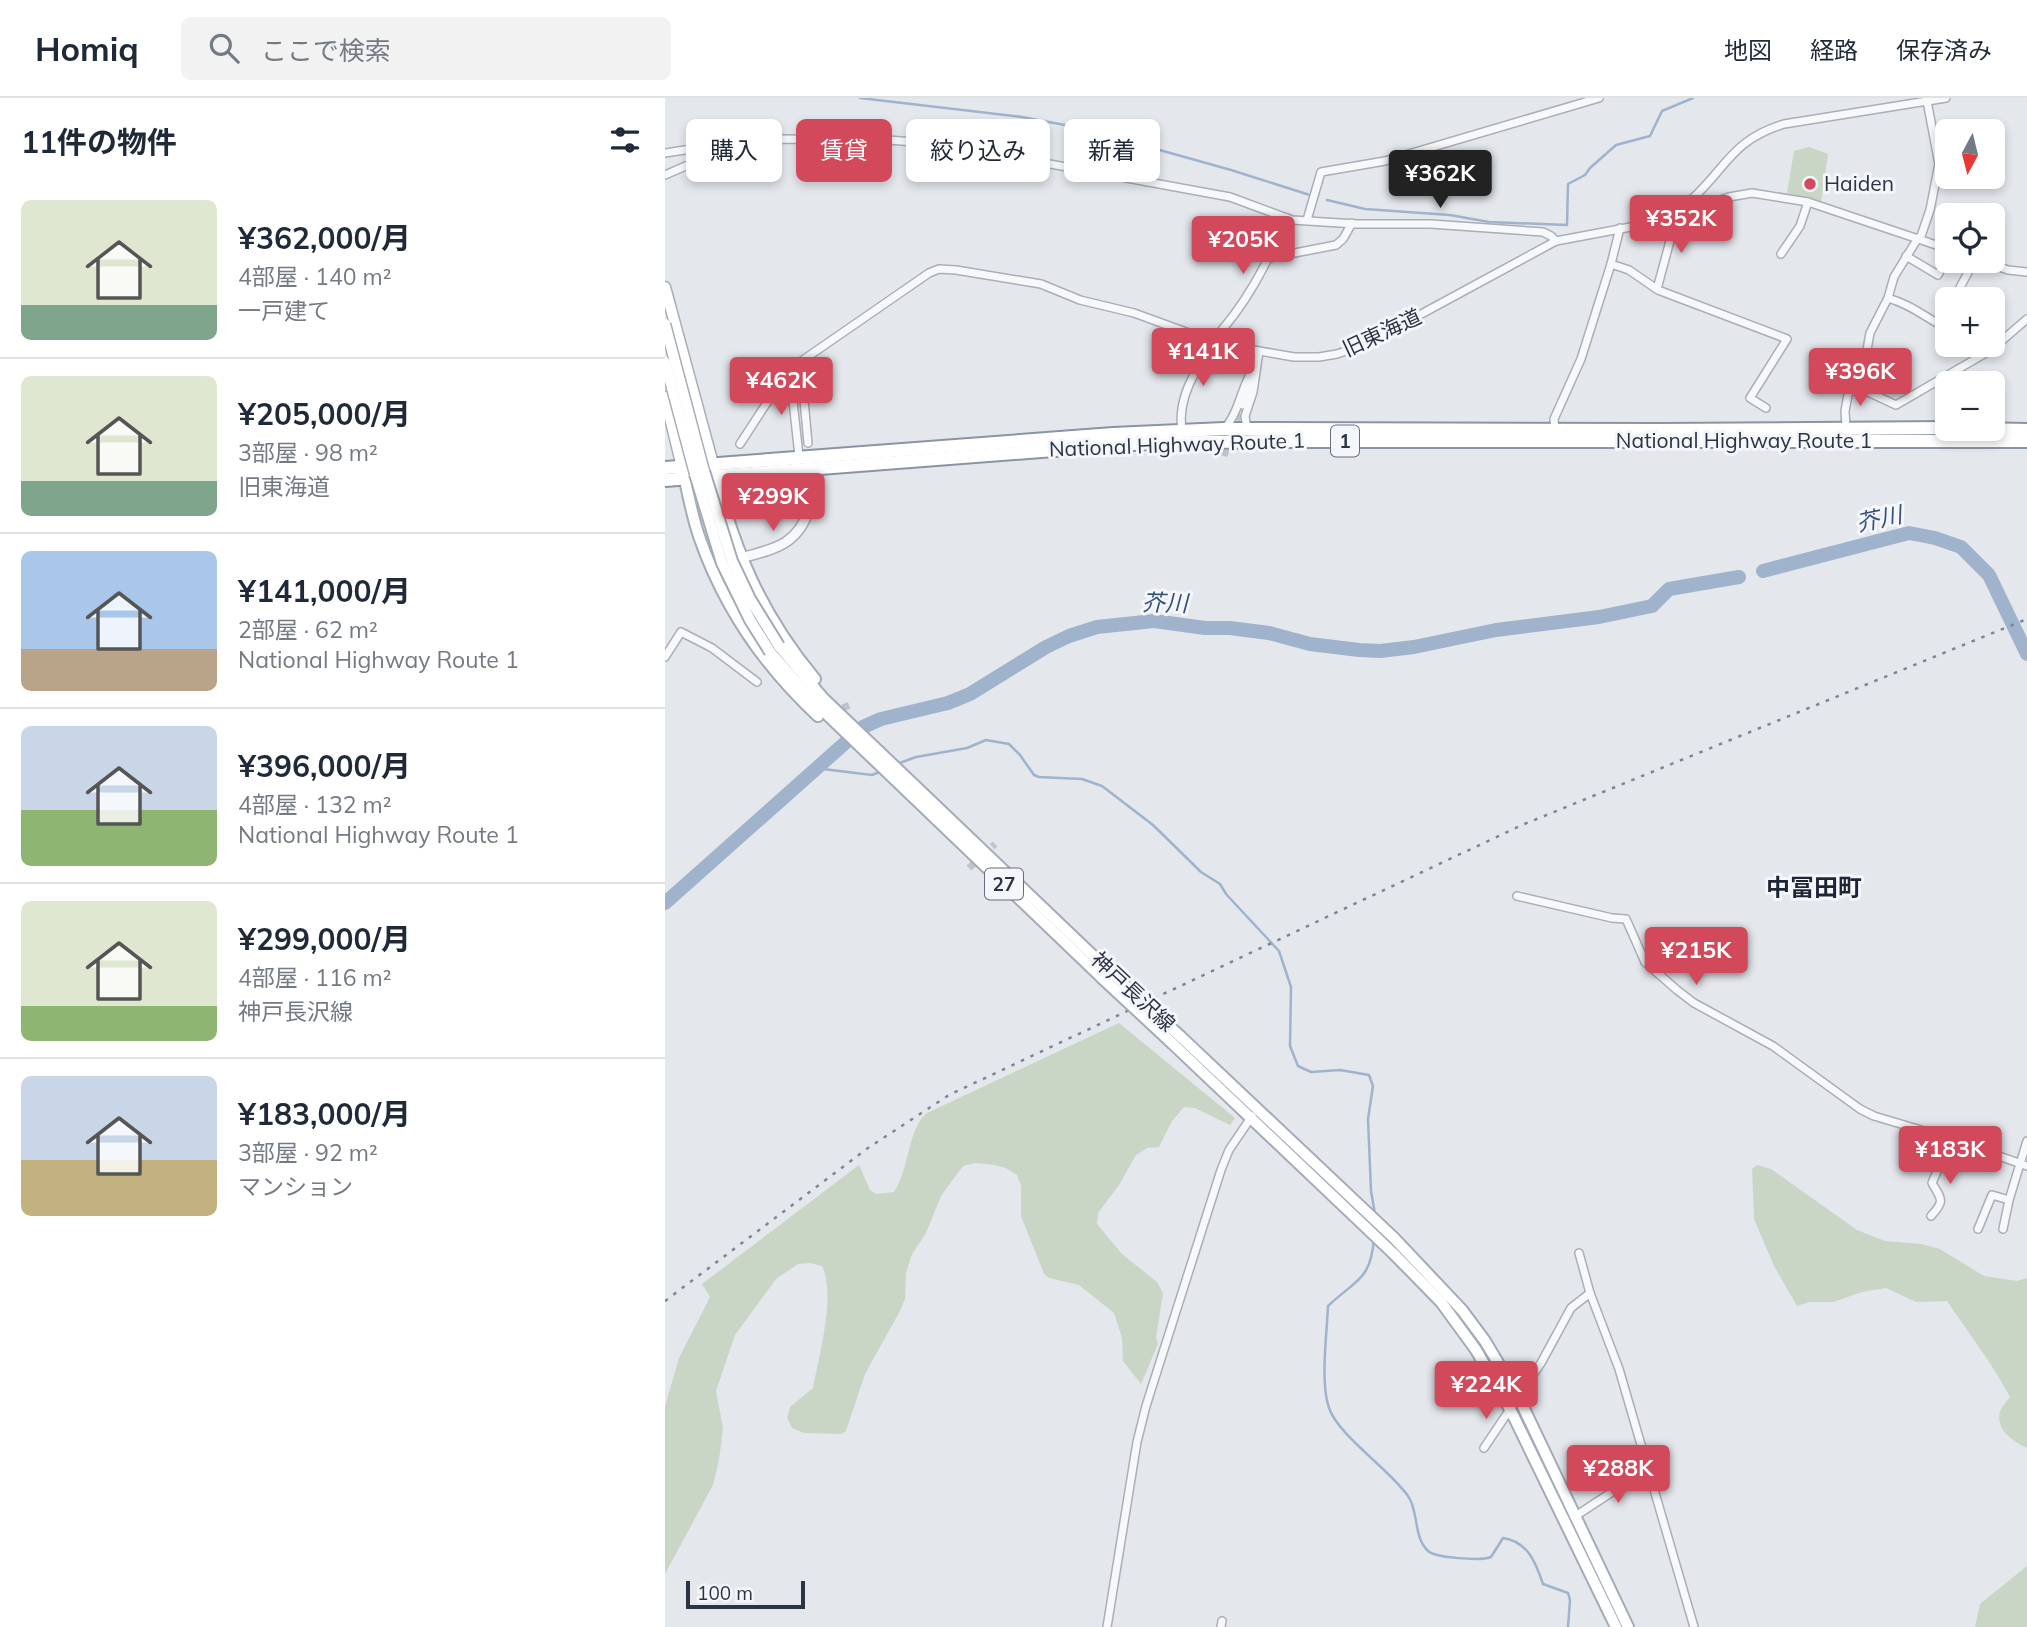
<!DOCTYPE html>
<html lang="ja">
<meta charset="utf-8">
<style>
:root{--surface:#fff;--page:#f2f2f3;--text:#1f2937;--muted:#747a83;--line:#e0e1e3;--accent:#d1495b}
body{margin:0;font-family:Mulish,"Noto Sans JP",sans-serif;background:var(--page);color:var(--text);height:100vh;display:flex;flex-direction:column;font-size:26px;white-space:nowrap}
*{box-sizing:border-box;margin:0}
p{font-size:23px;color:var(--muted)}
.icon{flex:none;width:38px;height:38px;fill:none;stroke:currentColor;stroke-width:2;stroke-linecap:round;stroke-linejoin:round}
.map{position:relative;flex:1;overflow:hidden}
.drawer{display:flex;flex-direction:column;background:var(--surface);width:665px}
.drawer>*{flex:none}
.top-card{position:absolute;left:21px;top:21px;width:665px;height:63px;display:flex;gap:14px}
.needle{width:46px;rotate:187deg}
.tools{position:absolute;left:1270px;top:21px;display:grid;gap:14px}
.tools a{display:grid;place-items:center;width:70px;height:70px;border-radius:10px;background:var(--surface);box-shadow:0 4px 10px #0003;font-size:35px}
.scale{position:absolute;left:21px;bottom:18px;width:119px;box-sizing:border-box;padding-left:7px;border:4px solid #2b3445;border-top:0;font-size:19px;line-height:24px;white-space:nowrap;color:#2b3445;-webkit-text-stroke:5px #f4f6f9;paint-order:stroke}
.price{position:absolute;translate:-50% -60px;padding:0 16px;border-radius:7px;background:var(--accent);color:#fff;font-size:23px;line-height:46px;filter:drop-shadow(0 2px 4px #0008)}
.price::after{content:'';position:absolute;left:50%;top:42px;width:21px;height:16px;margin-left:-10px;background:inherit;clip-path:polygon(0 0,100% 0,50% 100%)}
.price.current{background:#222;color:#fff}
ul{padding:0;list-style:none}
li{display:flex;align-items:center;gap:21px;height:175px;padding:0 21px}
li+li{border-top:2px solid var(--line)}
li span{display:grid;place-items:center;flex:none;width:196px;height:140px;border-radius:10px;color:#555}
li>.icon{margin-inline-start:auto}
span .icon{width:84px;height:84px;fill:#fffc;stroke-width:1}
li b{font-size:30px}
h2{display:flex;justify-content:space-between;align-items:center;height:84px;padding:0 21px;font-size:30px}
.tag{padding:0 24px;border-radius:10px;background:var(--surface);box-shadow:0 4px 10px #0003;font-size:24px;line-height:63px}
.tag.current{background:var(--accent);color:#fff}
header{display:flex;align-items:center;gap:42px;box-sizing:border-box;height:98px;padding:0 35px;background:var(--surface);border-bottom:2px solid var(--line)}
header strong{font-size:33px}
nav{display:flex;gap:38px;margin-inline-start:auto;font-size:24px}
.search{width:490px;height:63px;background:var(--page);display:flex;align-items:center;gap:18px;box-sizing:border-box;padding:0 24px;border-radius:10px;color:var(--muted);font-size:26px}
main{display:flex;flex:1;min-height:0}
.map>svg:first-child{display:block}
</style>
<header>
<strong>Homiq</strong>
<div class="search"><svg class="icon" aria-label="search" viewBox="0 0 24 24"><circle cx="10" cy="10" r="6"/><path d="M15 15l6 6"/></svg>ここで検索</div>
<nav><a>地図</a><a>経路</a><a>保存済み</a></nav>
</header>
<main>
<section class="drawer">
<h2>11件の物件<svg class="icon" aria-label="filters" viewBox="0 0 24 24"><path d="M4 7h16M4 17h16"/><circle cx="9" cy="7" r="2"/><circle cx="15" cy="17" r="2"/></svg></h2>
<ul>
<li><span style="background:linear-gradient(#dfe7d0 75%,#7fa58c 0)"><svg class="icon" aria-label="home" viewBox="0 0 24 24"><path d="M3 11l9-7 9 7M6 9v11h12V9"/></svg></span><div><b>¥362,000/月</b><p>4部屋 · 140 m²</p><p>一戸建て</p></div></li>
<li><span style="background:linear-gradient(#dfe7d0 75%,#7fa58c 0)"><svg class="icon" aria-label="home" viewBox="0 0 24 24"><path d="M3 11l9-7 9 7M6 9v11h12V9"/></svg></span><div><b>¥205,000/月</b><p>3部屋 · 98 m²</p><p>旧東海道</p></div></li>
<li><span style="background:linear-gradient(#a9c7e8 70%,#b9a48a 0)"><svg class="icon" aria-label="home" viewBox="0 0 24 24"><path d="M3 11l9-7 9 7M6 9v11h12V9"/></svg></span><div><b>¥141,000/月</b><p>2部屋 · 62 m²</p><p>National Highway Route 1</p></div></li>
<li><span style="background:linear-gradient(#c9d6e8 60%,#8fb573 0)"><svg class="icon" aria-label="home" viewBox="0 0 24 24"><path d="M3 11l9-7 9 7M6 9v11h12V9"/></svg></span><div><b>¥396,000/月</b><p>4部屋 · 132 m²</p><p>National Highway Route 1</p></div></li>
<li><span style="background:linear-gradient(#dfe7d0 75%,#8fb573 0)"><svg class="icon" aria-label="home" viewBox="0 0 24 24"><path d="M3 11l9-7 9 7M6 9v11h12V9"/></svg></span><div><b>¥299,000/月</b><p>4部屋 · 116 m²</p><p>神戸長沢線</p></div></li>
<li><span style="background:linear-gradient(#c9d6e8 60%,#c2b280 0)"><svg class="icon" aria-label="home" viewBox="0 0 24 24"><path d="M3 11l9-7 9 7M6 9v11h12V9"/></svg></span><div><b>¥183,000/月</b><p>3部屋 · 92 m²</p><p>マンション</p></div></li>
</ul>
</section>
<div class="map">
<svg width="1362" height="1529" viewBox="0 0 1362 1529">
<rect width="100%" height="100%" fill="#e4e7ec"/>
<!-- green -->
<g fill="#c9d6c5">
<path d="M1144,49L1163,56L1156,105L1122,95L1129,53Z"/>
<path d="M454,925L570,1020L565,1027L530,1010L519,1009L507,1023L494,1049L482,1050L471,1057L454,1087L433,1115L432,1126L457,1156L492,1184L498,1195L491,1240L493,1246L476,1286L458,1263L457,1240L449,1215L414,1187L384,1180L379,1176L356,1118V1088L352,1077L341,1070L329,1067L310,1065L298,1068L276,1098L261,1135L247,1156L241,1175L240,1201L235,1213L200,1276L181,1333L176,1336L139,1335L127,1330L122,1320L125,1309L148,1290C154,1258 171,1197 157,1168L145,1165L133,1166L111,1181L70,1237L51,1293L58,1330L54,1362L48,1387L0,1476V1308L14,1260L45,1199L37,1186L194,1067L205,1092L211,1096L229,1094C244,1073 243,1029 262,1015Z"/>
<path d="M1092,1067L1106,1071L1192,1132L1220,1143L1256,1146L1275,1151L1319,1178L1352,1183L1362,1180V1350C1349,1344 1330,1332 1335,1314C1336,1309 1342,1303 1345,1299C1327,1265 1303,1234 1282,1203L1251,1204L1221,1190L1197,1194L1168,1204H1144L1132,1208L1109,1168L1089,1121L1087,1071Z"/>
<path d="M1362,1468V1529H1310L1315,1506Z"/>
</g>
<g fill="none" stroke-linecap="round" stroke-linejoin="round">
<!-- stream -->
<g stroke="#9fb4cc" stroke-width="2.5">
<path d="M195,0L357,19L416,30L566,72L648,98"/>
<path d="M662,102L700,111L785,117L824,124L902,127L903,86L920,77L925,70L951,47L985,38L997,13L1028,0"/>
<path d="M153,666L158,671L207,677L217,673"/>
<path d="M232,666L251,659L302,650L321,642L344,646L355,657L369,677L374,679L417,681L437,688L488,727L536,774L555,786L561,796L614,853L626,889L625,948L633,968L646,974L675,972L704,977L708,988L703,1021L706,1093L710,1116"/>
<path d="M709,1140C706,1183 690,1182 663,1208C662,1235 655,1284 664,1310C673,1337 725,1372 743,1398C754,1413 748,1439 763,1453C771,1460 816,1463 826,1459L838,1440C864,1444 871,1466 878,1486L903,1495L905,1502L903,1529"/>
</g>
<!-- river -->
<g stroke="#9fb4cc" stroke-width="14">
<path d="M1098,473L1244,435L1270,440L1296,449L1324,477L1362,556"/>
<path d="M0,805L198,629L216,621L283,605L305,596L381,549L404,538L432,529L489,523L540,530H565L604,535L645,546L694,552L715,553L749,549L831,532L934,519L987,508L1004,491L1074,479"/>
</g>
<!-- minor-tunnel -->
<g stroke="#bfc3cb" stroke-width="7" stroke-dasharray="7 3.5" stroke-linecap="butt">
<path d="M568,332L577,307"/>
<path d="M559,358L564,343"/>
<path d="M168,614L187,606"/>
<path d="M304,770L330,746"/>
</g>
<!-- minor casing -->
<g stroke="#a9aeb7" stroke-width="10">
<g id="minor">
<path d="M0,55L65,45L112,41L223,42L276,46L565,99L627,122L691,126H766L878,134L886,138L891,143"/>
<path d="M0,77L23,67L83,53L109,43"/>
<path d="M642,122L656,74L720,63L934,0"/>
<path d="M987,125L991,114C1002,110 1018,109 1027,101C1062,69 1067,42 1119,26L1281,0"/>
<path d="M1255,141L1265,112L1274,66L1262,3"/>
<path d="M1116,156L1135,128L1143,104"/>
<path d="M1241,158L1273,177L1283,157"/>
<path d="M604,160L671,147L678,141L687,125"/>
<path d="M1317,163L1343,172L1362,174"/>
<path d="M946,166L964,172L993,192L1122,241L1085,300L1101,310"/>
<path d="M992,191L1012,117"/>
<path d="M1223,200C1247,207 1261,220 1283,231"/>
<path d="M1289,201L1309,163"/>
<path d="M1275,227L1283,213"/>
<path d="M546,244C581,208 602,165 622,120"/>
<path d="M138,263L137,281L143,345"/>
<path d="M125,276L134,358"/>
<path d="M1188,287L1231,307L1326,252L1362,221"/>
<path d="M577,307L586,281"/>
<path d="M1181,330L1180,313L1183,297L1200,263L1205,235L1223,200L1229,179L1253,140"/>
<path d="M559,331C575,314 576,287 590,268"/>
<path d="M582,331L580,318L588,294L594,253"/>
<path d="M890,332L889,321L916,261L946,166L955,130"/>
<path d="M517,333C512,301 530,267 554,246"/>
<path d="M75,346L114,286L138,262L264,175L274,171L291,172L376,186L415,202L469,215L554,246L629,259H654L672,256L701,246L891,143L987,125L1064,99L1087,95L1143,104L1283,151"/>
<path d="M144,411L147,394L145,381"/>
<path d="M0,559L16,534L47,550L92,584"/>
<path d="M852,798L947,820L961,821L980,864L1012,892L1029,905L1108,948L1195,1011L1209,1018L1286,1041L1362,1068"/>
<path d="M1266,1118C1280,1103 1277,1102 1267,1085L1286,1041"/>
<path d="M1313,1131L1327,1097L1344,1102L1362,1043"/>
<path d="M1338,1131L1344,1102"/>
<path d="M914,1155L925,1195L954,1271L1029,1529"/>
<path d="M819,1350L876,1265L906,1210L925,1195"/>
<path d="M909,1419L982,1371"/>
<path d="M442,1529L472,1344L481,1308L556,1072L564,1052L587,1018"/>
<path d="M556,1529L557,1523"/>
</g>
</g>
<!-- tertiary casing -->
<g stroke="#a9aeb7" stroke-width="12">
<path id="tertiary" d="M76,460C109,451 133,447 144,411"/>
</g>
<!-- secondary casing -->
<g stroke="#a9aeb7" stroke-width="13">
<g id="secondary">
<path d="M0,189L48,366"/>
<path d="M0,299L17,369"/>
</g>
</g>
<!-- primary casing -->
<g stroke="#a3abb8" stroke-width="14">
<g id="primary">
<path d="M49,371C69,452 96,516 150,581"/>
<path d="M18,373C23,395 27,419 35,441C59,509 100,569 153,618"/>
<path d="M114,548L158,600L442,871"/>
<path d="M105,554L152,607L437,880"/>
<path d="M516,939L729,1140L797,1212L820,1243L853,1298L963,1529"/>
<path d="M508,946L728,1155L776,1204L811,1252L846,1313L951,1529"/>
</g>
</g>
<!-- trunk casing -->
<g stroke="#8b94a3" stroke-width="16">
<g id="trunk">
<path d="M1314,331L1362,332"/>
<path d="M0,370L448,336L559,331L995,332L1283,330"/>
<path d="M0,382L481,345L609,343H1362"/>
</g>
</g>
<!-- minor -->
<use href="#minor" stroke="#f7f8fa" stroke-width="7"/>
<!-- tertiary -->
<use href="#tertiary" stroke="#f7f8fa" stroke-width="9"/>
<!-- secondary -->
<use href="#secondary" stroke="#fff" stroke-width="10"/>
<!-- primary -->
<use href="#primary" stroke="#fff" stroke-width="10"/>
<!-- trunk -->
<use href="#trunk" stroke="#fff" stroke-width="12"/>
<!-- rail -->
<path stroke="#7d8696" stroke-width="2.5" stroke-dasharray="3.5 7" stroke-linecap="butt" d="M0,1203L203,1050L284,997L857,727L1362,521"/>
<!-- secondary-bridge casing -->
<g stroke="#a9aeb7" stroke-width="13" stroke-linecap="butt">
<g id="secondary-bridge">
<path d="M0,226L39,373"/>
<path d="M0,264L30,376"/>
</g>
</g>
<!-- primary-bridge casing -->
<g stroke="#a3abb8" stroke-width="14" stroke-linecap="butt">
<g id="primary-bridge">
<path d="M39,373L67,463L85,501L114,548"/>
<path d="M30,376L57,465L85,522L105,554"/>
<path d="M442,871L516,939"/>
<path d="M437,880L508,946"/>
</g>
</g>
<!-- secondary-bridge -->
<use href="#secondary-bridge" stroke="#fff" stroke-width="10"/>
<!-- primary-bridge -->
<use href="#primary-bridge" stroke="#fff" stroke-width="10"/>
</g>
<!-- markers -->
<circle fill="#d1495b" stroke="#f4f6f9" stroke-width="2.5" cx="1145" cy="86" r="7"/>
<g text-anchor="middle" stroke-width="6" stroke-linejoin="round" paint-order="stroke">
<!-- shield labels -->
<g fill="#f4f6f9" stroke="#676e7b" stroke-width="2">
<rect x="666" y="327.5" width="28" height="31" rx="5"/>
<rect x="320" y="770.5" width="38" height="31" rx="5"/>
</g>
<g font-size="19" font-weight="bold" fill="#2b3445">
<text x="680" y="350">1</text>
<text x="339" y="793">27</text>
</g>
<!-- poi labels -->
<g font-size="21" fill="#2b3445" stroke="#f4f6f9" text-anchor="start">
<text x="1159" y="93">Haiden</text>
</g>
<!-- street labels -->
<g font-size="21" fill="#2b3445" stroke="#f4f6f9">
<text transform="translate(717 235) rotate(-25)" y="7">旧東海道</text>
<text x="1079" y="350">National Highway Route 1</text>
<text transform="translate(512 347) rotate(-2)" y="7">National Highway Route 1</text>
<text transform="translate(468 894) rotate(43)" y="7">神戸長沢線</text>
</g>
<!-- water labels -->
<g font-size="23" font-style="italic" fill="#34527a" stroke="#f4f6f9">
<text transform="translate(1214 421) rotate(-12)" y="8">芥川</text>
<text transform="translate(500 505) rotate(1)" y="8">芥川</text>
</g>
<!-- quarter labels -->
<g font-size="24" font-weight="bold" fill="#1d2536" stroke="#f4f6f9">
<text x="1149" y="798">中冨田町</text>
</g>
</g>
</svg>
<div class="tools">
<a><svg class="needle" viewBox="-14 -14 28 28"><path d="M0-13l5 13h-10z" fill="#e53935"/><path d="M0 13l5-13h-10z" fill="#747a83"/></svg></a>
<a><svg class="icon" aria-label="locate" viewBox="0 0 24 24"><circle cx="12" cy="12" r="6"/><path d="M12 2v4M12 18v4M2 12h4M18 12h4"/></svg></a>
<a>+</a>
<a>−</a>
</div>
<div class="scale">100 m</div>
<b class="price current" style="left:775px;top:112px">¥362K</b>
<b class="price" style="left:1016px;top:157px">¥352K</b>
<b class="price" style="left:578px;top:178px">¥205K</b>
<b class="price" style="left:538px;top:290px">¥141K</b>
<b class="price" style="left:1195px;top:310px">¥396K</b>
<b class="price" style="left:116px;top:319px">¥462K</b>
<b class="price" style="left:108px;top:435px">¥299K</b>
<b class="price" style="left:1031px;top:889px">¥215K</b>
<b class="price" style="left:1285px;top:1088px">¥183K</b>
<b class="price" style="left:821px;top:1323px">¥224K</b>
<b class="price" style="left:953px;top:1407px">¥288K</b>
<div class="top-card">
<a class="tag">購入</a>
<a class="tag current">賃貸</a>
<a class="tag">絞り込み</a>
<a class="tag">新着</a>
</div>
</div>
</main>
